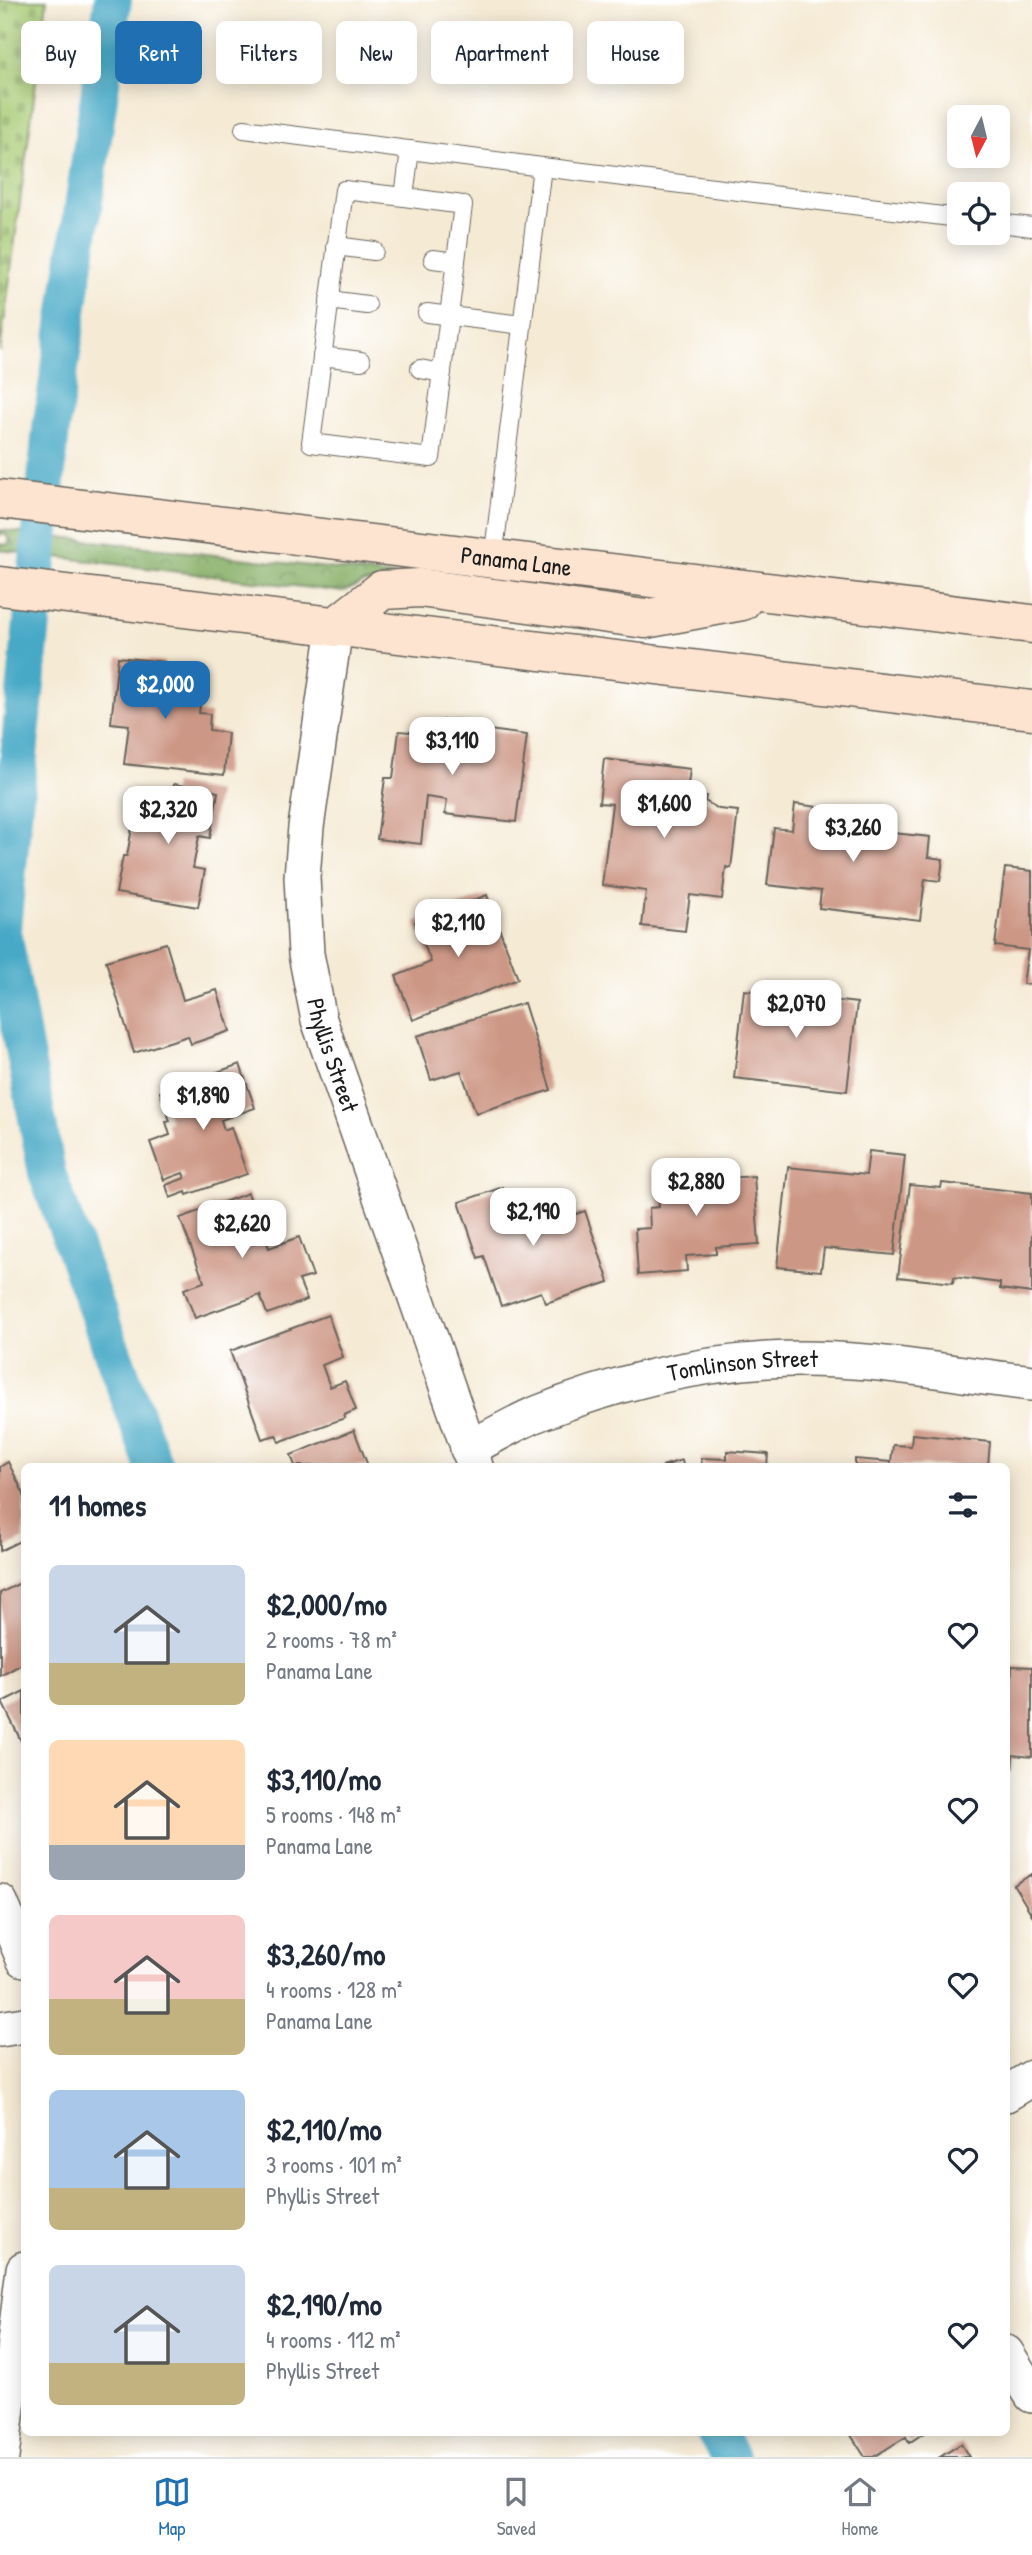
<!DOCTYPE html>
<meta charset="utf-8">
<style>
:root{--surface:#fff;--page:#f2f2f3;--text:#1f2937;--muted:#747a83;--line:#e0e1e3;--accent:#1f6fb2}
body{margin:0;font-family:"Patrick Hand",sans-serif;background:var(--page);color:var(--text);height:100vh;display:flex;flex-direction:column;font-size:26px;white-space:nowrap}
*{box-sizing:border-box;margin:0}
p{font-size:23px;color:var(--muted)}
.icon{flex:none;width:38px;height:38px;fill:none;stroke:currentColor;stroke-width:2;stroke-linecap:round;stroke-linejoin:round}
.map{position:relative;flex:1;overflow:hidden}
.panel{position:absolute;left:21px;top:1463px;width:989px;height:973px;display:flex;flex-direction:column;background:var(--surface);border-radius:10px;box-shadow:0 4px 18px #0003}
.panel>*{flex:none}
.guide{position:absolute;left:21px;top:21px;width:990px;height:63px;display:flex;gap:14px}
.needle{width:46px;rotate:187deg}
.tools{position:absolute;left:947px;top:105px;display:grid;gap:14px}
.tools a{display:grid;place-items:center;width:63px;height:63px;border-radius:10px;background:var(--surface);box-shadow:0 4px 18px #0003;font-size:35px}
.price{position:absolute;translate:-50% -60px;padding:0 16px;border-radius:14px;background:#fff;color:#222;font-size:23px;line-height:46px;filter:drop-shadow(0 2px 4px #0008)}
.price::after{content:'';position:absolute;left:50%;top:42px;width:21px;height:16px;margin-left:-10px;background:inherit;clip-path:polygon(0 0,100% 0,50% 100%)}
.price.on{background:var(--accent);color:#fff}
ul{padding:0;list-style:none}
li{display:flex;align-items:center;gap:21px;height:175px;padding:0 28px}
li span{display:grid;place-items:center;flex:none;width:196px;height:140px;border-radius:10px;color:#555}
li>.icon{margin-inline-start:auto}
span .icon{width:84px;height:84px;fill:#fffc;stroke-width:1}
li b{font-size:30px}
h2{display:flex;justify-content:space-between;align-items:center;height:84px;padding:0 28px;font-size:30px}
.pill{padding:0 24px;border-radius:10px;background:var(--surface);box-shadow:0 4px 18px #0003;font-size:24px;line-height:63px}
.pill.on{background:var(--accent);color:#fff}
.tabs{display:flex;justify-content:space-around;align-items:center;height:98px;border-top:2px solid var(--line);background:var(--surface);font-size:19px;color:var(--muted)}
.tabs a{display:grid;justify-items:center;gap:4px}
.tabs .on{color:var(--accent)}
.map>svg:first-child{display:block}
</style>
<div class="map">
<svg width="1032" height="2457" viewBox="0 0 1032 2457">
<defs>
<pattern id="forest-crowns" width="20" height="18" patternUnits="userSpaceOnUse" patternTransform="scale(1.75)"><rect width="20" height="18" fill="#85ae65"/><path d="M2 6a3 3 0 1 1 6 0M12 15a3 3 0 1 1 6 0" fill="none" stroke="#6c8d52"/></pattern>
<pattern id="cemetery-stones" width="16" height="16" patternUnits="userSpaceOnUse" patternTransform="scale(1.75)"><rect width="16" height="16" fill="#a7ca73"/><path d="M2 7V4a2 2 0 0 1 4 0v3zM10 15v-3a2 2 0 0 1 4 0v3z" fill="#8fad63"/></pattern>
</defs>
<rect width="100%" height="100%" fill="#fff"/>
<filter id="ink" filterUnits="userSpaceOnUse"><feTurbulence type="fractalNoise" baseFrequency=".0143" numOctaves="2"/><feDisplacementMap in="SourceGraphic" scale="14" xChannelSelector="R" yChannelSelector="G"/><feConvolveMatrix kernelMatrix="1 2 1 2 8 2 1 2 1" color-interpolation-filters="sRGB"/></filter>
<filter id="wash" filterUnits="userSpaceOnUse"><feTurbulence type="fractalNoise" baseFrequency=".00686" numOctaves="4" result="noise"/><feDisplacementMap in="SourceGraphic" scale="28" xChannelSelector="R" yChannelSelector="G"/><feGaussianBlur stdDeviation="1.57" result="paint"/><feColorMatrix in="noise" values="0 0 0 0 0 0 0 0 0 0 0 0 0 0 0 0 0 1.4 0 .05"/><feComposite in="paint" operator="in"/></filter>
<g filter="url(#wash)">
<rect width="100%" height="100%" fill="#f5ead4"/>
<!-- forest -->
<path fill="url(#forest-crowns)" stroke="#506540" stroke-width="2" d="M0,530L431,580L364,583L343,592L0,550V544L7,545L10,540L4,533L0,535Z"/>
<!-- cemetery -->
<path fill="url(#cemetery-stones)" stroke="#627348" stroke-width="2" d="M0,0H47L0,352Z"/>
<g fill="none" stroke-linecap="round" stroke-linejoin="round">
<!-- canal -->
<g stroke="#46a9c6" stroke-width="38">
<path d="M113,0L51,429L2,928L47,1173L154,1466"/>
<path d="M715,2432L730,2457"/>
</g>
</g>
<g id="blocks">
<!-- building -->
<g fill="#cd9785">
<path d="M118,657L164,662L163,672L180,674L178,688L202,691L199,713L210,714L209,730L228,733L224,775L124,764L129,725L111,723Z"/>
<path d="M443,720L474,723L473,728L527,735L516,822L445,814L447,800L426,797L421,844L377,839L385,778H393L399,731L423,733L424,725L442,727Z"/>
<path d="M604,759L690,769L687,793L706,796L705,801L719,809L738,811L731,868L726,867L722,899L690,895L685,931L642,926L646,891L602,885L612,804L599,803Z"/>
<path d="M174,784L218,792L210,838L199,836L193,868L205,870L198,907L116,893L123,856H127L135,811L130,810L133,794L171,801Z"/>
<path d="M795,804L858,812L856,829L930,837L928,857L943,859L940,881L925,879L920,920L819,908L821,891L767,885L774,828L792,830Z"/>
<path d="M1005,868L1032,871V985L1023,984L1028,950L995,946Z"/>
<path d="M487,895L518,979L413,1020L396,976L431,962L415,922Z"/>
<path d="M166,943L183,1000L217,990L230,1031L191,1044L188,1036L134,1053L106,961Z"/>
<path d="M744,990L857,1003L847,1091L734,1078Z"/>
<path d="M524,1003L551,1090L476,1113L461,1071L431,1080L417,1036Z"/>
<path d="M240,1064L255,1108L221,1120L224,1130L231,1127L247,1174L187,1195L186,1192L170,1198L166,1185L185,1178L183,1173L164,1180L150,1142L170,1135L166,1122L170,1121L160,1092Z"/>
<path d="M869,1151L905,1155L894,1255L824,1248L821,1271L777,1267L788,1167L866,1175Z"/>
<path d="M702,1160L703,1180L754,1176L759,1244L716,1247V1254L686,1256L687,1271L638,1275L635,1229L650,1228L649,1208L659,1207L657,1186L665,1185L663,1163Z"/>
<path d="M942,1183L1032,1193V1293L1000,1289V1283L954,1277L953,1283L898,1277L910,1185L941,1188Z"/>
<path d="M503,1187L513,1215L558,1200L564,1218L585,1211L609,1282L546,1303L541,1292L501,1306L484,1256L478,1258L459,1202Z"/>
<path d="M248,1193L269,1248L299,1237L313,1276L299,1280L307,1300L267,1314L260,1295L195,1318L184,1289L204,1282L180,1218Z"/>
<path d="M328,1315L343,1357L322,1365L330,1387L345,1381L356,1410L344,1415L345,1418L279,1442L276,1435L262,1439L230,1351Z"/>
<path d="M354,1430L368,1466H295L291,1455Z"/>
<path d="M912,1434L990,1442L988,1466H855V1459L891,1462L893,1445L911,1446Z"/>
<path d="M727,1451L768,1454L767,1466H702L701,1458L727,1459Z"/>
<path d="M682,1460L683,1466H662Z"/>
<path d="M8,1462L24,1494V1539L0,1551V1467Z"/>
<path d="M24,1581V1663L0,1676V1593Z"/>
<path d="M1012,1666L1032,1667V1757L1013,1755L1012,1772H1006V1695H1010Z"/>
<path d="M24,1691V1747L2,1702Z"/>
<path d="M1032,1874V1915L1014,1885Z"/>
<path d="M849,2432H925L909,2443L906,2437L873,2457H865Z"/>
<path d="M961,2444L969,2457H940Z"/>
</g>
</g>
</g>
<g filter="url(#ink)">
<use href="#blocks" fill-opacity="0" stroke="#68645c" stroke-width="2"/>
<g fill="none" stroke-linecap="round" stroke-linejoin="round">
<!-- lane casing -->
<g stroke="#68645c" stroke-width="20">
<g id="lane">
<path d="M244,129L542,167"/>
<path d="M404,197L344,190L311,443L431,458L463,205L404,197L410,150"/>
<path d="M998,223L1032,227"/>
<path d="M336,246L374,251"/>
<path d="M433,259L456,262"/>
<path d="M329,300L367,305"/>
<path d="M427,313L522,325"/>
<path d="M322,356L361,361"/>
<path d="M420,369L442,373"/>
<path d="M493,559L542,167L959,218"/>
</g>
</g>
<!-- street casing -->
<g stroke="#68645c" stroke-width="38">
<g id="street">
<path id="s1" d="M335,627L306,827L302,877L306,954L319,1020L475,1466"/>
<path id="s2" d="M468,1449C490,1438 511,1425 534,1415C608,1385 687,1365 767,1360C855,1354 945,1373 1032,1383"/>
<path d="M0,1902L24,1959"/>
<path d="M0,2029L24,2025"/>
<path d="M1006,2094L1032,2078"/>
<path d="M1006,2353L1032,2395"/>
<path d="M1,2457L24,2269"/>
</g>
</g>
<!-- secondary casing -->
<g stroke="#68645c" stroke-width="41">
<g id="secondary">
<path id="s3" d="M0,499L1032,624"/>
<path d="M0,586L1032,710"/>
<path d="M335,627L382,590L420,588L645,619L742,601"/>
</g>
</g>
<!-- lane -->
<use href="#lane" stroke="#fff" stroke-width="18"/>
<!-- street -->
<use href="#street" stroke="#fff" stroke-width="35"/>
<!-- secondary -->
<use href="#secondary" stroke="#fde4d1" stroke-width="38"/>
</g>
</g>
<g text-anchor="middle" stroke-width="5" stroke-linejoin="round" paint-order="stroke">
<!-- street labels -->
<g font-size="24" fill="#1c1c1c" stroke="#fff">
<text dy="8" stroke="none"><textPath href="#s3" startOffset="520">Panama Lane</textPath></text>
<text dy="8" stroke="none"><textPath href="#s1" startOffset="434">Phyllis Street</textPath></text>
<text dy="8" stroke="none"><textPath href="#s2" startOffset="290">Tomlinson Street</textPath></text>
</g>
</g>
</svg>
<div class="tools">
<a><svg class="needle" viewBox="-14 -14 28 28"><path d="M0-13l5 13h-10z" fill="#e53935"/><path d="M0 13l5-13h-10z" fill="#747a83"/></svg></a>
<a><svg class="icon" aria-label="locate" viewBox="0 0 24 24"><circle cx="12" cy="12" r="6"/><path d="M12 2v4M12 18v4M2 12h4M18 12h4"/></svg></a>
</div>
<b class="price on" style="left:165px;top:721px">$2,000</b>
<b class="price" style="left:452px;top:777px">$3,110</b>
<b class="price" style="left:664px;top:840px">$1,600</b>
<b class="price" style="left:168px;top:846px">$2,320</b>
<b class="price" style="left:853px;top:864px">$3,260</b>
<b class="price" style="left:458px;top:959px">$2,110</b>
<b class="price" style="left:796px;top:1040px">$2,070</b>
<b class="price" style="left:203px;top:1132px">$1,890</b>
<b class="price" style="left:696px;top:1218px">$2,880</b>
<b class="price" style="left:533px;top:1248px">$2,190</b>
<b class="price" style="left:242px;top:1260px">$2,620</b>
<div class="guide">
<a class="pill">Buy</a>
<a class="pill on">Rent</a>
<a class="pill">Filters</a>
<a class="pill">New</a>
<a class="pill">Apartment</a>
<a class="pill">House</a>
</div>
<section class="panel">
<h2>11 homes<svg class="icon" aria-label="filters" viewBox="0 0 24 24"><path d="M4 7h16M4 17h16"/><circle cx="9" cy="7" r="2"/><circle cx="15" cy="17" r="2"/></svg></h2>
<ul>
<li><span style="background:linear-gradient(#c9d6e8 70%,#c2b280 0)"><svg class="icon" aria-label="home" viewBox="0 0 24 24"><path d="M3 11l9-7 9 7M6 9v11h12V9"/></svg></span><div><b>$2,000/mo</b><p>2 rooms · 78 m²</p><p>Panama Lane</p></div><svg class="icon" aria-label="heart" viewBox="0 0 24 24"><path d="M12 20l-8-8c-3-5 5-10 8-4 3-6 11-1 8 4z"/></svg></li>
<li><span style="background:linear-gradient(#ffd9b3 75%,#9aa5b1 0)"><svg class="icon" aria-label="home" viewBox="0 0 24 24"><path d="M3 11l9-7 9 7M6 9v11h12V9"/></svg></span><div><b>$3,110/mo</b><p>5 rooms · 148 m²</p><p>Panama Lane</p></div><svg class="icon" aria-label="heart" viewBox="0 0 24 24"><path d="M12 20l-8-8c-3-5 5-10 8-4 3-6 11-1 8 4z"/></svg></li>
<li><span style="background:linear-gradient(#f6c9c9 60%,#c2b280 0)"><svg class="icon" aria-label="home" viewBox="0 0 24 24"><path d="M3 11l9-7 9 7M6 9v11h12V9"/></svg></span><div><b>$3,260/mo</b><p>4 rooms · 128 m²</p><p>Panama Lane</p></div><svg class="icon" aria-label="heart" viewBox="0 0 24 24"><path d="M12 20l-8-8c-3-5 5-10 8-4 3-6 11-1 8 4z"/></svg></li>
<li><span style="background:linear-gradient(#a9c7e8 70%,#c2b280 0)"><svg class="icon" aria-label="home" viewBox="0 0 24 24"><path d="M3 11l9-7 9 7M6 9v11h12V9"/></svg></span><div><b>$2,110/mo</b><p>3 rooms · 101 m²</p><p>Phyllis Street</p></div><svg class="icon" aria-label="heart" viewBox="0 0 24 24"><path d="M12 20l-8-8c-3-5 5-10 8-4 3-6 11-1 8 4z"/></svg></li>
<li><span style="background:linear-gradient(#c9d6e8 70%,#c2b280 0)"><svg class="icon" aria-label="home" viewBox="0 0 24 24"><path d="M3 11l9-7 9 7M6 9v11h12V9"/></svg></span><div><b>$2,190/mo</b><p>4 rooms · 112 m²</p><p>Phyllis Street</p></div><svg class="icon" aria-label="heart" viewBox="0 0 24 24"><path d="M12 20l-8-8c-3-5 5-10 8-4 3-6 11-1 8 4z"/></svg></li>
</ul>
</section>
</div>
<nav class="tabs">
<a class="on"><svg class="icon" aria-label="map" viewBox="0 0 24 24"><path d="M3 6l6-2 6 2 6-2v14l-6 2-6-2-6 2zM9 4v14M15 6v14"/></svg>Map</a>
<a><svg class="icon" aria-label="saved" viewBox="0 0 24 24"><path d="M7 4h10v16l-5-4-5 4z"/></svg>Saved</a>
<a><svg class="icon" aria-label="home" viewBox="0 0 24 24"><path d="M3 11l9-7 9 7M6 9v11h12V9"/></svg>Home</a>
</nav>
